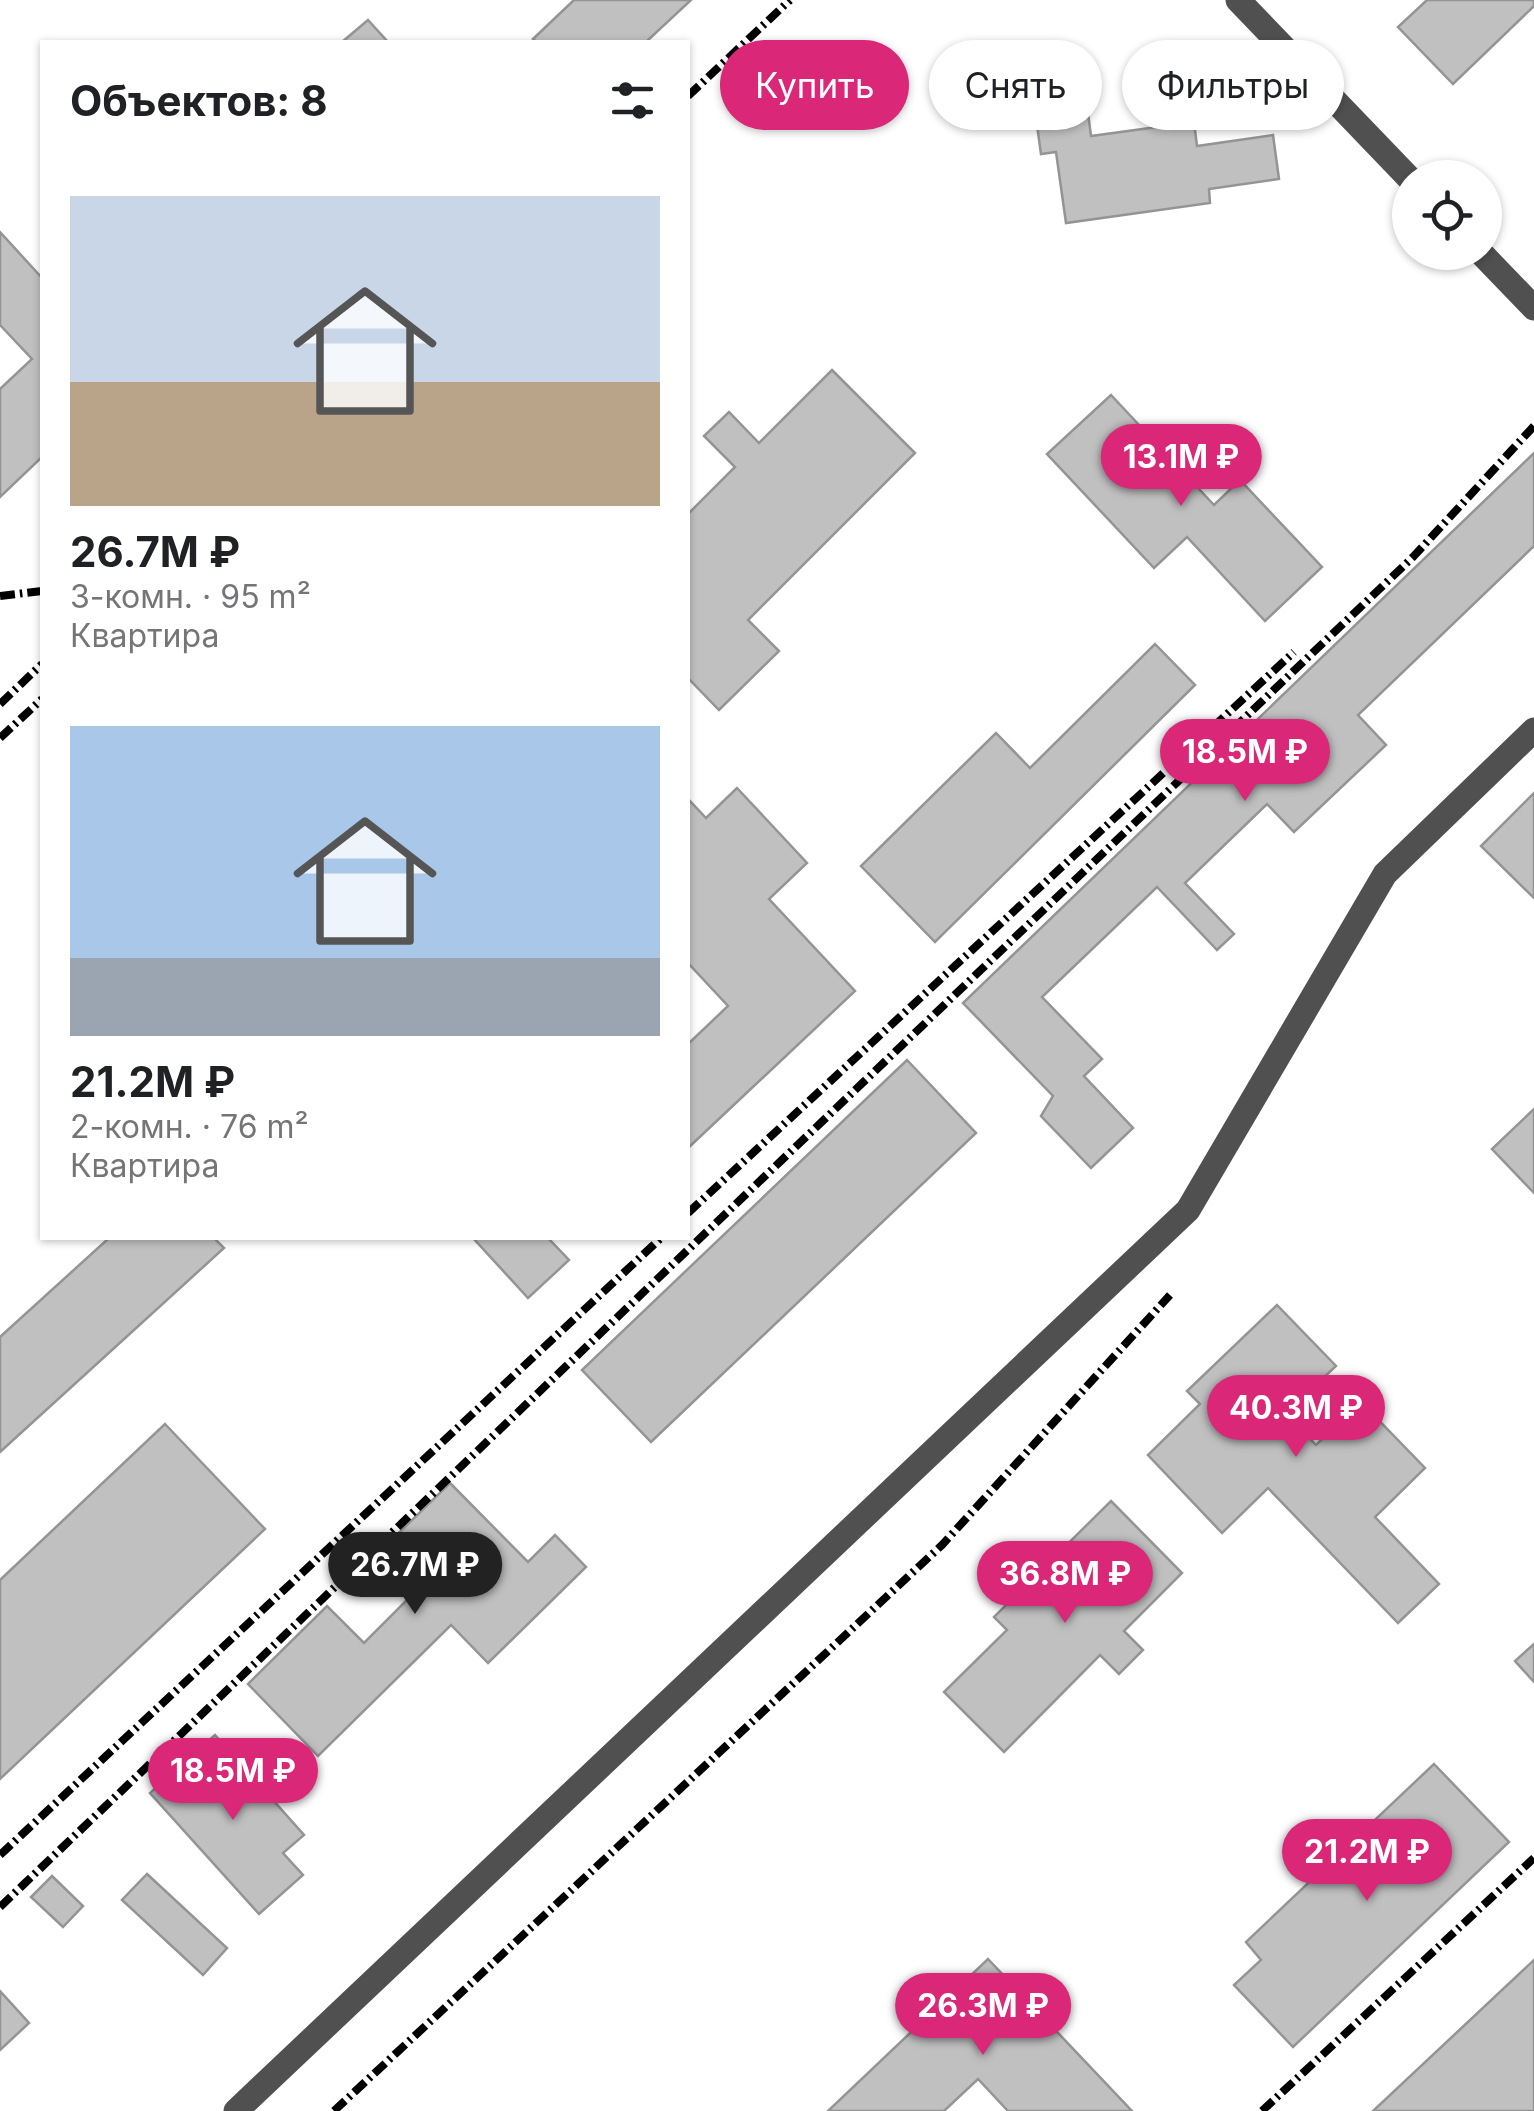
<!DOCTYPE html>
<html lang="ru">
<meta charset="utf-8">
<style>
:root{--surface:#fff;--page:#f6f6f6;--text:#202124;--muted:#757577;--accent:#db2777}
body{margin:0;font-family:Inter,sans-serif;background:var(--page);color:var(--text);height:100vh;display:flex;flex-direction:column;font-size:38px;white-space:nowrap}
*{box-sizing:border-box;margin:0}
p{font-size:32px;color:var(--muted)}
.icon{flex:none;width:55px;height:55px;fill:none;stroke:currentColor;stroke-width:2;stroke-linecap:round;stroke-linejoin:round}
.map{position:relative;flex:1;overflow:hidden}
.panel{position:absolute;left:40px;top:40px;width:650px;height:1200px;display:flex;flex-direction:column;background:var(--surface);border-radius:0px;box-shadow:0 2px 8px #0004}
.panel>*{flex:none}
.guide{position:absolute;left:720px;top:40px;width:662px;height:90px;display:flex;gap:20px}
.tools{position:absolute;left:1392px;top:160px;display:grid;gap:20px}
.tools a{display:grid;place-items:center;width:110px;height:110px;border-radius:50%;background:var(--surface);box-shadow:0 2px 8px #0004;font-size:50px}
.price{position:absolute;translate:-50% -85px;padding:0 22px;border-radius:35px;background:var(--accent);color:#fff;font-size:32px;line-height:65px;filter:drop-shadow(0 2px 5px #0008)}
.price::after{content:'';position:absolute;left:50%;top:60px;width:30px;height:22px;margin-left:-15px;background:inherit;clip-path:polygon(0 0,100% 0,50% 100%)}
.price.current{background:#222;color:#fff}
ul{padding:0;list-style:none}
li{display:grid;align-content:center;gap:20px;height:530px;padding:0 30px}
li span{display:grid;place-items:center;height:310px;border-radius:0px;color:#555}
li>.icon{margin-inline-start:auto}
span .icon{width:180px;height:180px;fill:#fffc;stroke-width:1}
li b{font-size:42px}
h2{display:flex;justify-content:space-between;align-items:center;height:120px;padding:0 30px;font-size:42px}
.chip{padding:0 35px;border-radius:45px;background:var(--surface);box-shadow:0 2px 8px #0004;font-size:35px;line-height:90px}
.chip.current{background:var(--accent);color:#fff}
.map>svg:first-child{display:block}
</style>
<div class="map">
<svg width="1534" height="2111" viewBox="0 0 1534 2111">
<rect width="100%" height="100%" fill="#fff"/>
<!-- building -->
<g fill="#c0c0c0" stroke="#949494" stroke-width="2.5">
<path d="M574,0H691L646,42H537L533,39Z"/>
<path d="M1427,0H1534V6L1453,84L1398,27Z"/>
<path d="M368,20L388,42H342Z"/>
<path d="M1084,82L1091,136L1194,122L1197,146L1273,135L1279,179L1209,189L1210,203L1066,223L1056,152L1041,154L1032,89Z"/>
<path d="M0,232L42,278V457L0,497V389L32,359L0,325Z"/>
<path d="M832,370L915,453L748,620L779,651L719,710L688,678V514L735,467L704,436L729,412L759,443Z"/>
<path d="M1111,395L1214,505L1240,480L1322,567L1265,621L1187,537L1154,568L1047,454Z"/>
<path d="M1534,453V546L1358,715L1386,745L1294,832L1267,804L1185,883L1234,934L1217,950L1157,887L1042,997L1102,1059L1084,1076L1133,1128L1091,1168L1041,1116L1053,1096L963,1003Z"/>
<path d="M1155,644L1195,685L935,942L861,866L996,733L1030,768Z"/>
<path d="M737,788L807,863L769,899L855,991L688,1148V1044L728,1006L688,963V799L706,818Z"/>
<path d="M1534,793V898L1481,846Z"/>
<path d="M907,1060L976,1133L651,1442L582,1370Z"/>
<path d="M1534,1109V1193L1492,1149Z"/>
<path d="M109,1238H214L224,1248L0,1452V1337Z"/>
<path d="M473,1238H548L569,1260L528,1298Z"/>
<path d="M1277,1305L1336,1366L1286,1413L1316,1445L1361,1402L1425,1468L1375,1517L1439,1584L1398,1623L1268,1488L1222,1533L1148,1455L1200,1404L1187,1391Z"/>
<path d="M165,1424L265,1529L0,1779V1580Z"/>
<path d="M450,1483L528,1562L555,1535L586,1567L488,1663L451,1625L318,1756L248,1684L327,1606L364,1643L409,1598L371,1560Z"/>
<path d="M1111,1501L1182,1573L1124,1631L1143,1650L1119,1674L1100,1655L1004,1752L944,1692L1007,1630L994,1617Z"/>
<path d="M1534,1644V1682L1515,1661Z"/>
<path d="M215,1735L304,1835L283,1853L303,1875L259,1914L150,1793Z"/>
<path d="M1434,1764L1509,1842L1293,2047L1234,1985L1261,1960L1246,1942Z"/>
<path d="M147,1874L227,1948L203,1975L122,1900Z"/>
<path d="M52,1876L83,1906L63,1927L31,1897Z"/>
<path d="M988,1959L1132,2111H1008L978,2079L944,2111H828Z"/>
<path d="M1534,1960V2111H1373Z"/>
<path d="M0,1991L29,2023L0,2050Z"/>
</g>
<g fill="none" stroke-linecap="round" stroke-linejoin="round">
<!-- minor -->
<g stroke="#505050" stroke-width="25">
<path d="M1238,0L1410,179"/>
<path d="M1480,252L1534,308"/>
<path d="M236,2111L1188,1210L1385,874L1534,730"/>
</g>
<!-- rail -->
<g stroke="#000" stroke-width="8" stroke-dasharray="15 5 2.5 5" stroke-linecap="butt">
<path d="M688,96L790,0"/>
<path d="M0,596L42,591"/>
<path d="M0,704L42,664"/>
<path d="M0,738L42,699"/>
<path d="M688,1213L1294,652"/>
<path d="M0,1855L661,1238"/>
<path d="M0,1907L1413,557L1534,426"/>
<path d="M334,2111L942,1545L1170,1295"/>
<path d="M1262,2111L1534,1858"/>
</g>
</g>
</svg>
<div class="tools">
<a><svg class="icon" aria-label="locate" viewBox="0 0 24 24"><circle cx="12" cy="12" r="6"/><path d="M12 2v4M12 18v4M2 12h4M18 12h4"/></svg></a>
</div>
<b class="price" style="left:1181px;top:509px">13.1M ₽</b>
<b class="price" style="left:1245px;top:804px">18.5M ₽</b>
<b class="price" style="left:1296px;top:1460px">40.3M ₽</b>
<b class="price current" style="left:415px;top:1617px">26.7M ₽</b>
<b class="price" style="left:1065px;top:1626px">36.8M ₽</b>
<b class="price" style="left:233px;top:1823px">18.5M ₽</b>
<b class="price" style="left:1367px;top:1904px">21.2M ₽</b>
<b class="price" style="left:983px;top:2058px">26.3M ₽</b>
<div class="guide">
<a class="chip current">Купить</a>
<a class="chip">Снять</a>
<a class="chip">Фильтры</a>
</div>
<section class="panel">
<h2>Объектов: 8<svg class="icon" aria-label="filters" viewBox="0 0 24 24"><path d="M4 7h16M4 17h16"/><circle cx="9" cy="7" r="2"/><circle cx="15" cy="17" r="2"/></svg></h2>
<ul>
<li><span style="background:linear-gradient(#c9d6e8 60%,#b9a48a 0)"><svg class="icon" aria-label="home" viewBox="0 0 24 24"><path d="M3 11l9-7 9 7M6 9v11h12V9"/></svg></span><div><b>26.7M ₽</b><p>3-комн. · 95 m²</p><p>Квартира</p></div></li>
<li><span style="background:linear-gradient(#a9c7e8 75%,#9aa5b1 0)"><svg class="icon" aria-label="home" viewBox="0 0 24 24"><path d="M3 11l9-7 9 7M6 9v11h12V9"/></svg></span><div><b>21.2M ₽</b><p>2-комн. · 76 m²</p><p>Квартира</p></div></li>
</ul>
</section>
</div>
